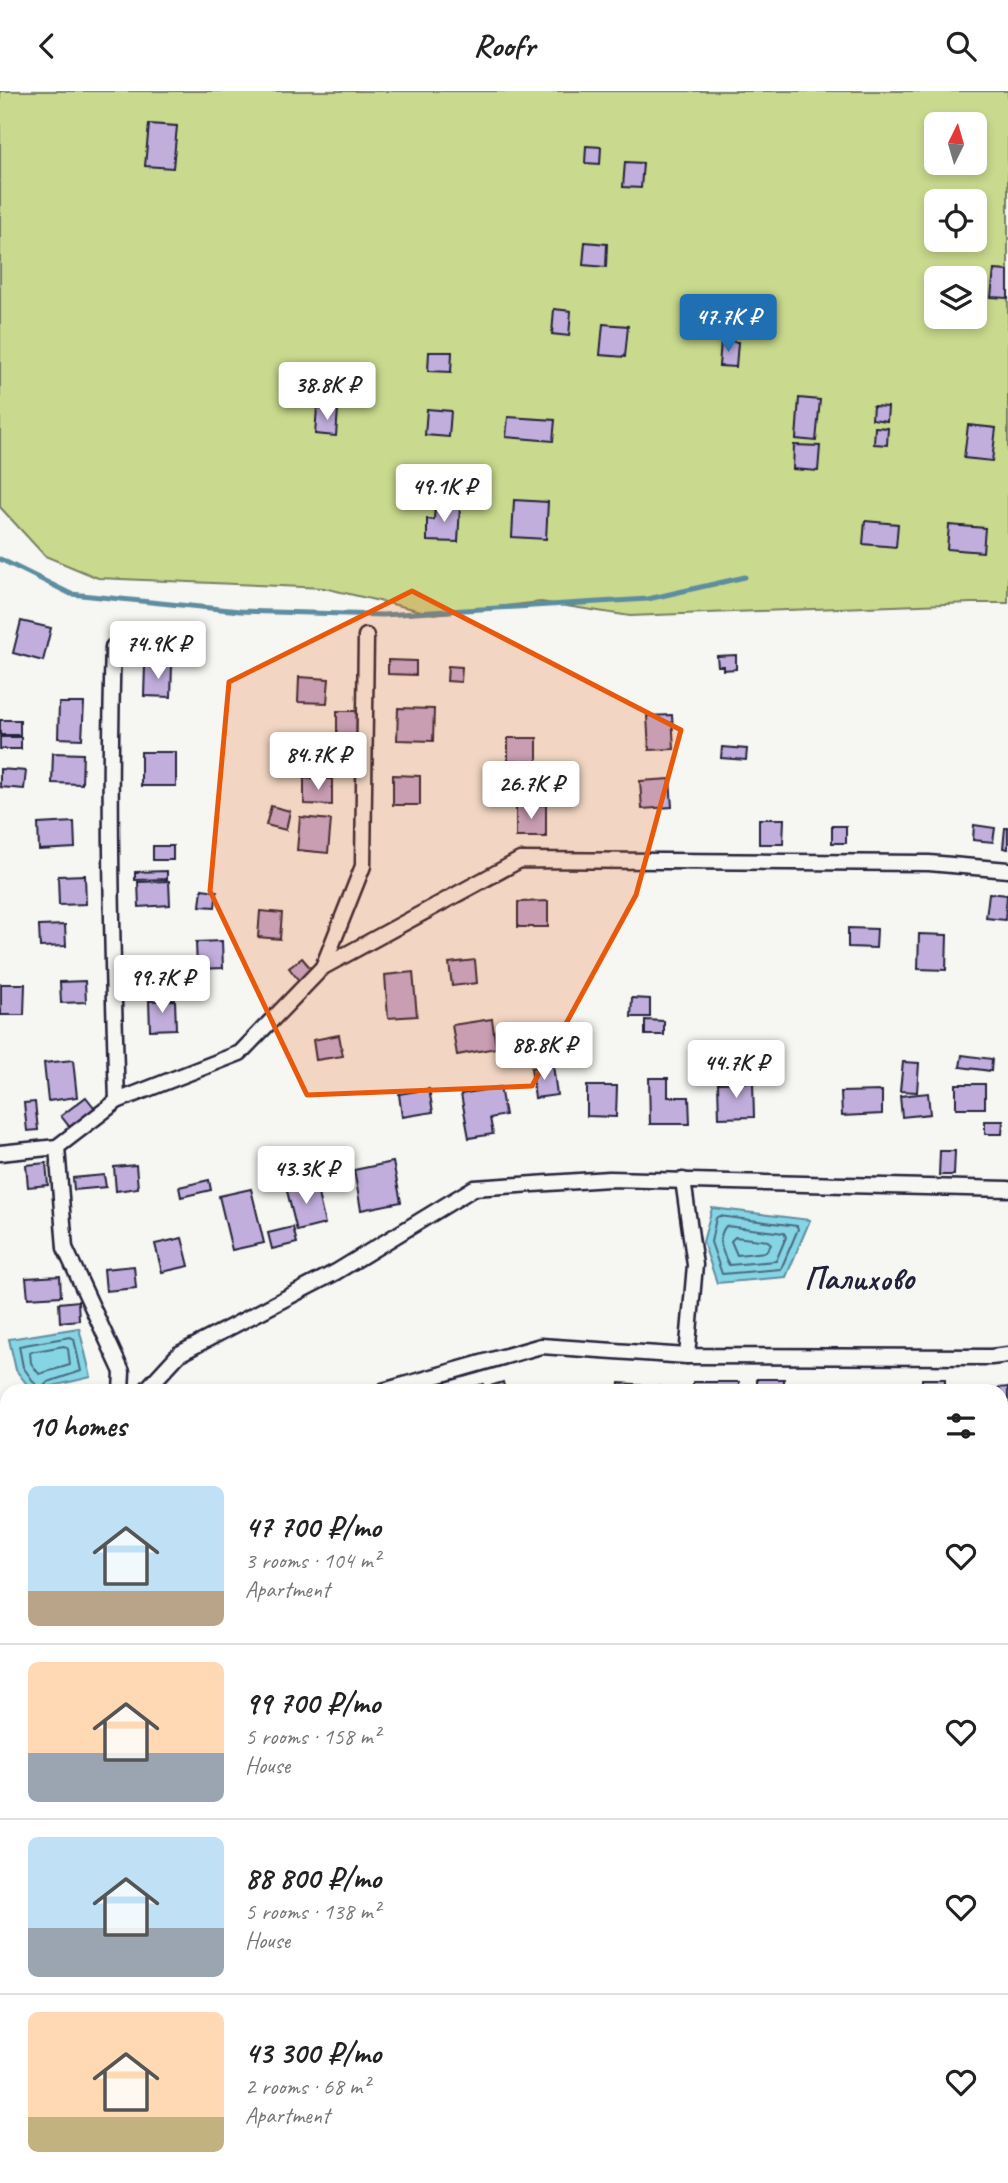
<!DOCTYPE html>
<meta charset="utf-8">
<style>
:root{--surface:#fff;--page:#f2f2f2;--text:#222;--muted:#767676;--line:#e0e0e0;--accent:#1f6fb2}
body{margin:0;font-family:Caveat,sans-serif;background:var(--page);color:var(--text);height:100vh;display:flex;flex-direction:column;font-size:26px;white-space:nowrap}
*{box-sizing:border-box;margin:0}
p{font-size:23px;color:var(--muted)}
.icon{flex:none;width:38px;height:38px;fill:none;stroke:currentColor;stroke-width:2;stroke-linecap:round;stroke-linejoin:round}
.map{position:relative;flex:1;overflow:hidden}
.drawer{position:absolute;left:0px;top:1293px;width:1008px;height:800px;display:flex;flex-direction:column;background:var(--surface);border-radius:21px 21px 0 0;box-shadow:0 4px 10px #0003}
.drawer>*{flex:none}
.needle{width:46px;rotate:5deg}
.fabs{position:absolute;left:924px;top:21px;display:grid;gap:14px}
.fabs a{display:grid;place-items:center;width:63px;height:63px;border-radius:10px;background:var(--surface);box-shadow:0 4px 10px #0003;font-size:35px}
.price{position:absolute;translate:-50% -60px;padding:0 16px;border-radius:7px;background:#fff;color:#222;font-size:23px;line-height:46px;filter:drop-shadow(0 2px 4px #0008)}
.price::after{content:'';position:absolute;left:50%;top:42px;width:21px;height:16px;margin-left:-10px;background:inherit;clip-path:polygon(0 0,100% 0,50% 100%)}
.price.selected{background:var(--accent);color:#fff}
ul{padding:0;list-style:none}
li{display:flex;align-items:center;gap:21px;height:175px;padding:0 28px}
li+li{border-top:2px solid var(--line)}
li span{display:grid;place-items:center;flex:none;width:196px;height:140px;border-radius:10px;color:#555}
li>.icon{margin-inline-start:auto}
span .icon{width:84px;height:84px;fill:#fffc;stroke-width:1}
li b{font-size:30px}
h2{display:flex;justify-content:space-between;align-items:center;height:84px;padding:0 28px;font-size:30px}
header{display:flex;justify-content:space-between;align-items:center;height:91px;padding:0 28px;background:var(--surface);font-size:32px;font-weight:700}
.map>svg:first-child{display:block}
</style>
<header><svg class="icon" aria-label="back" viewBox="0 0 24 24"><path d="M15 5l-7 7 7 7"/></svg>Roofr<svg class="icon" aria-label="search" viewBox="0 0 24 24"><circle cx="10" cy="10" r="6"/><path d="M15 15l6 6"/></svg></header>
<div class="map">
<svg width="1008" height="2092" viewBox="0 0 1008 2092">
<rect width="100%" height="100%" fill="#f6f6f2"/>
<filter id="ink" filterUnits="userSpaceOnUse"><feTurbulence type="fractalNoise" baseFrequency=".0143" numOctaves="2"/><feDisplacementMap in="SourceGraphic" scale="14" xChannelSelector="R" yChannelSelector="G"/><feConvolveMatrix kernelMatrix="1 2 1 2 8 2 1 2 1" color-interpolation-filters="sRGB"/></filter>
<g filter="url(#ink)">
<!-- green -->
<path fill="#c9d98d" stroke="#767e64" stroke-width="2" fill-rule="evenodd" d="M0,0H1008V512H972L630,525L541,511L434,523L324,497L98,487L45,465L0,416ZM936,33H975V72H936ZM936,110H975V149H936ZM936,187H975V226H936Z"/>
<!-- water -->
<g fill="#86d5e4" stroke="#5e8da0" stroke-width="2">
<path d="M712,1117L810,1129L786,1186L717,1192L703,1151Z"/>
<path d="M79,1237L91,1286L32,1300L16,1279L9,1248Z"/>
</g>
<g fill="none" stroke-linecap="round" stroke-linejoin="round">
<!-- shore -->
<g stroke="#4a6a7f" stroke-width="2">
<path d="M719,1125L797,1135L798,1138L781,1178L722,1183L711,1151L716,1127Z"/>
<path d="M726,1135L784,1142L786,1146L776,1170L729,1174C722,1161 716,1147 726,1135Z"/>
<path d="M735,1146L768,1150L771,1154L766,1161L737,1164L731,1150Z"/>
<path d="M70,1246L74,1248L81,1280L48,1291L42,1297H38L23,1276L19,1255Z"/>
<path d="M64,1255L68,1258L70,1274L39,1283L31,1272L30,1261Z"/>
</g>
<!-- stream -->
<path stroke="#5e8da0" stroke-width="5" d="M0,468L71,503L240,520L383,524L648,508L745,486"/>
<!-- river -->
<g stroke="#86d5e4" stroke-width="30">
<path d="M0,1460L7,1493"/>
<path d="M0,1620L7,1607"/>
</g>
</g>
<!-- building -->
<g fill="#c2aedd" stroke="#22223b" stroke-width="2">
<path d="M149,33L177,35L173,77L145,75Z"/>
<path d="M586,55L601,56L600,73L585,72Z"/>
<path d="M625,71L643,72L641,97L623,96Z"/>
<path d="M585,151L607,153L606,176L583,174Z"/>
<path d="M994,179L1008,180V207L991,206Z"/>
<path d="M554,218L571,220L569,245L552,243Z"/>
<path d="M603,233L628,235L625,266L600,264Z"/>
<path d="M721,250L738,251L736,276L719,275Z"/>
<path d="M429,261H452L451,281L428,280Z"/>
<path d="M319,273L343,275L342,288L318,286Z"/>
<path d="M799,307L820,309L816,350L796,348Z"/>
<path d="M873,315L888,316L887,330L872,328Z"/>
<path d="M317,317L338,318L336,345L315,343Z"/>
<path d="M427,318L451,320L449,346L425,344Z"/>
<path d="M508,326L555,329L553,350L506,346Z"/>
<path d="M968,334L996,337L992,370L964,367Z"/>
<path d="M875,336L888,337L887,354L874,353Z"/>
<path d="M794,354L820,355L818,380L793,378Z"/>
<path d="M514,409L548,411L546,448L512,446Z"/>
<path d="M435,414L460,415L458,451L427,450V428L434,429Z"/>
<path d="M865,430L898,433L896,456L863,453Z"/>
<path d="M949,434L985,437L983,461L947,458Z"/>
<path d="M21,530L51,537L43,570L13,562Z"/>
<path d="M736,564V578L723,579V575H718L717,565Z"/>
<path d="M388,569L416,570V584L388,583Z"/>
<path d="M145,574H172L171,606L144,605Z"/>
<path d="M448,575L462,576L461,591L447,590Z"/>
<path d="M299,586L329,588L327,612L298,611Z"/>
<path d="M59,612H84L82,648L58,647Z"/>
<path d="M398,617L434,618L433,650L397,649Z"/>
<path d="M337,620H357V644L337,643Z"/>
<path d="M672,624L674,658L649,659L647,625Z"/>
<rect x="0" y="629" width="20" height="15"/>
<rect x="0" y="646" width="21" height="12"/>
<path d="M508,647H537V671L508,670Z"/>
<path d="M722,656L747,658L746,669L721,667Z"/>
<rect x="141" y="661" width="35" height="34"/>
<path d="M53,662L83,663L82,693L52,692Z"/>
<path d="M0,678L26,680L24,698L0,696Z"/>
<path d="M393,684L420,685V714H393Z"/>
<path d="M304,687L332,688V714L304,713Z"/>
<path d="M670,688L672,716L642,718L640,690Z"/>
<rect x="516" y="714" width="30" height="32"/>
<path d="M271,715L290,720L286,739L266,734Z"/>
<path d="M300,726L331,729L328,762L297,759Z"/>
<path d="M759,728H784L783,753H759Z"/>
<path d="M74,731L75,757L39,759L38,733Z"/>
<path d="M974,734L995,737L993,751L973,749Z"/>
<rect x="832" y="735" width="14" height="17"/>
<path d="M1005,737H1008V758L1003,757Z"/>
<rect x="153" y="755" width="20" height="14"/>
<path d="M167,780V788L135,789V781Z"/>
<path d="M85,784L86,813L59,814L58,785Z"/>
<path d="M169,790L170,814L139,816L138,791Z"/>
<path d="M202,798L217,800L215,816L200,815Z"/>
<path d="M989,802L1007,804L1005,829L986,827Z"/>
<path d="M548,810V836H518V811Z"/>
<path d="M260,820L282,822L280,848L258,846Z"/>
<path d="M65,834L66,855L40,856L39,835Z"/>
<path d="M848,837L877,838L876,857L848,856Z"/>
<path d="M919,843L947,844L946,879L918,878Z"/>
<path d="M222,850L223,877L197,878L196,851Z"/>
<path d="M302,867L313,880L300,891L289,877Z"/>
<path d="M475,869L477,892L452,895L449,872Z"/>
<path d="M413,881L417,925L388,927L385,884Z"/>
<path d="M85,890L86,911L61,912L60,891Z"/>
<path d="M1,893H25L24,924H1Z"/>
<path d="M632,907L650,908V926H631Z"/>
<path d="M175,909L176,938L150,939L149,910Z"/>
<path d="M492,928L496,957L457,964L452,934Z"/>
<path d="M645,929L664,930V944H645Z"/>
<path d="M339,944L343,965L316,969L313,949Z"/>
<path d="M708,957H731L730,972L708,971Z"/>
<path d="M962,964L992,968L991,980L960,976Z"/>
<path d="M73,969L77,1006L48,1010L44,972Z"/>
<path d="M903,971L919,972L917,1001L900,1000Z"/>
<path d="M553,974L557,1004L535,1007L531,977Z"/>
<path d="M649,987H668V1006H689L690,1033H650Z"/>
<path d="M753,991L754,1026L719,1027L718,992Z"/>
<rect x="956" y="993" width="29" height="24"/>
<path d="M587,995H617L616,1026L587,1025Z"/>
<path d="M500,996L505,1024L490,1027L493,1043L469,1047L461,1003Z"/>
<path d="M429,998L433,1021L402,1026L399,1003Z"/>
<path d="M882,1000V1023L842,1025L841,1001Z"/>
<path d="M928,1002L930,1023L902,1026L900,1005Z"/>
<path d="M86,1006L97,1020L72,1039L61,1025Z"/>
<path d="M35,1011L38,1039L27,1040L24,1012Z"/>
<path d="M985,1030H1003L1002,1043H985Z"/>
<path d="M940,1060H955L954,1084H939Z"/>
<path d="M393,1071L401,1111L361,1119L354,1079Z"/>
<path d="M46,1072L48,1094L28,1096L26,1074Z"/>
<path d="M136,1074L138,1097L116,1100L114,1076Z"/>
<path d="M104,1084L106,1096L74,1099L73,1087Z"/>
<path d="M209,1089L211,1099L181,1106L179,1096Z"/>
<path d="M315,1090L325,1133L297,1140L286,1096Z"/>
<path d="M251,1098L264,1152L232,1159L219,1105Z"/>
<path d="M293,1136L297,1152L272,1158L268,1142Z"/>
<path d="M182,1147L189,1175L162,1181L155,1153Z"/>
<path d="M134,1175L136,1197L106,1200L104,1178Z"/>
<path d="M60,1185L61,1205L28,1207L26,1187Z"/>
<path d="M78,1210L79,1229L60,1231L59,1212Z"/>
<rect x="757" y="1288" width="27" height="12"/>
<rect x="922" y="1288" width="23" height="12"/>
<path d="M503,1291L505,1300H488L487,1296Z"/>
<rect x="693" y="1291" width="46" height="9"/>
<path d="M619,1292L634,1293L633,1300H618Z"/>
<path d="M483,1293L485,1300H468V1297Z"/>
<path d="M634,1294L661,1296L660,1300H634Z"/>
<rect x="906" y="1294" width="15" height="6"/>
<rect x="842" y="1295" width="48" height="5"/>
<path d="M1008,1296V1323L1001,1324V1300L987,1298Z"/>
<path d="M1001,1483H1003L1008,1512V1517L1001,1518Z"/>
<path d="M555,2086H588V2089L555,2091Z"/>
</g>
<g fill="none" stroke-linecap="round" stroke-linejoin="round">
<!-- street casing -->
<g stroke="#22223b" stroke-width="19">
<g id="street">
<path d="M113,556C108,707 112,858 117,1010"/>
<path d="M323,876L363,775L366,545"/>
<path d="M57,1056L65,1157L122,1281L121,1300"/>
<path d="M0,1062L57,1056L117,1010L240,962L323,876L520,769L929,772L1008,779"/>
<path d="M683,1089L695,1174L687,1265"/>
<path d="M145,1300L179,1263L336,1181L474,1097L609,1088L1008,1098"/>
<path d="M383,1300L541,1255L687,1265L991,1266L1008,1264"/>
<path d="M1001,1847L1008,1842"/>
<path d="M196,2086L203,2092"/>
<path d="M128,2092V2086"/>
<path d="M808,2092L812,2086"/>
</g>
</g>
<!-- street -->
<use href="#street" stroke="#f6f6f2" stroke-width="14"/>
</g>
</g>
<!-- marked area -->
<path fill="#e8590c" fill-opacity="0.2" stroke="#e8590c" stroke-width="5" stroke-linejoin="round" d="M412,500L681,639L636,804L532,995L307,1004L210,800L229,591Z"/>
<g text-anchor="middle" stroke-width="5" stroke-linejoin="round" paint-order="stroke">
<!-- quarter labels -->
<g font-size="32" font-weight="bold" fill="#22223b" stroke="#f6f6f2">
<text x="859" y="1198">Палихово</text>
</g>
</g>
</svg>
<div class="fabs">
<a><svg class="needle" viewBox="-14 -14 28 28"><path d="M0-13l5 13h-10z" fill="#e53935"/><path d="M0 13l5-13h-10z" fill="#767676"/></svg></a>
<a><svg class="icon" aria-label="locate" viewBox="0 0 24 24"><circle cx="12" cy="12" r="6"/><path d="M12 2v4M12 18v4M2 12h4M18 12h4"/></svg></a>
<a><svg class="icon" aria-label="layers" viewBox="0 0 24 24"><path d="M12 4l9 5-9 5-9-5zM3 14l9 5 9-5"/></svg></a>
</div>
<b class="price selected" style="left:728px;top:263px">47.7K ₽</b>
<b class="price" style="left:327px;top:331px">38.8K ₽</b>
<b class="price" style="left:444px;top:433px">49.1K ₽</b>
<b class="price" style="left:158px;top:590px">74.9K ₽</b>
<b class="price" style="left:318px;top:701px">84.7K ₽</b>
<b class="price" style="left:531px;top:730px">26.7K ₽</b>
<b class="price" style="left:162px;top:924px">99.7K ₽</b>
<b class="price" style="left:544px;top:991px">88.8K ₽</b>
<b class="price" style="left:736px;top:1009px">44.7K ₽</b>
<b class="price" style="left:306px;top:1115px">43.3K ₽</b>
<section class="drawer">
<h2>10 homes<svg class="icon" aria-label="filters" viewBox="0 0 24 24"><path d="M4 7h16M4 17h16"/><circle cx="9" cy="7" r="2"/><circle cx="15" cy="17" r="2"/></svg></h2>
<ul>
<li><span style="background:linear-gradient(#bfe0f5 75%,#b9a48a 0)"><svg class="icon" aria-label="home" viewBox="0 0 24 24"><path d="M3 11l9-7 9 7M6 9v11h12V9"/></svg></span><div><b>47 700 ₽/mo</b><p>3 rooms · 104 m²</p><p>Apartment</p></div><svg class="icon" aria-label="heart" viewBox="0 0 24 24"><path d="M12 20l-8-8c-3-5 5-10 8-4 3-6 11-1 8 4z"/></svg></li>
<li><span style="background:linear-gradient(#ffd9b3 65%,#9aa5b1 0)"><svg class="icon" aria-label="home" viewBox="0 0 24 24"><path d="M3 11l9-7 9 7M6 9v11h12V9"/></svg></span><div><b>99 700 ₽/mo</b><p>5 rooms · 158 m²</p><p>House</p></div><svg class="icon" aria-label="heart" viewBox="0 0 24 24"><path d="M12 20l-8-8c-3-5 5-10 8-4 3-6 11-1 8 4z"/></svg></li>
<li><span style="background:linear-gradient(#bfe0f5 65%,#9aa5b1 0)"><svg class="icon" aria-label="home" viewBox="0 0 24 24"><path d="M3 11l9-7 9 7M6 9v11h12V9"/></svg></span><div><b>88 800 ₽/mo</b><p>5 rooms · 138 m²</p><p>House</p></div><svg class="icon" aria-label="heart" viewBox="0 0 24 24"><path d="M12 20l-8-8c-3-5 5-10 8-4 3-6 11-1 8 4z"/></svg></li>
<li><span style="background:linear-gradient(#ffd9b3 75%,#c2b280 0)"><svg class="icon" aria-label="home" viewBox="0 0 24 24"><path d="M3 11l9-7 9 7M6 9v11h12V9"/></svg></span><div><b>43 300 ₽/mo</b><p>2 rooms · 68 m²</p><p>Apartment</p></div><svg class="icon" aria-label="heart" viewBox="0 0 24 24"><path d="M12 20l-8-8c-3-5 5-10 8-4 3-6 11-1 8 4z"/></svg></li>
</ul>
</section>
</div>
